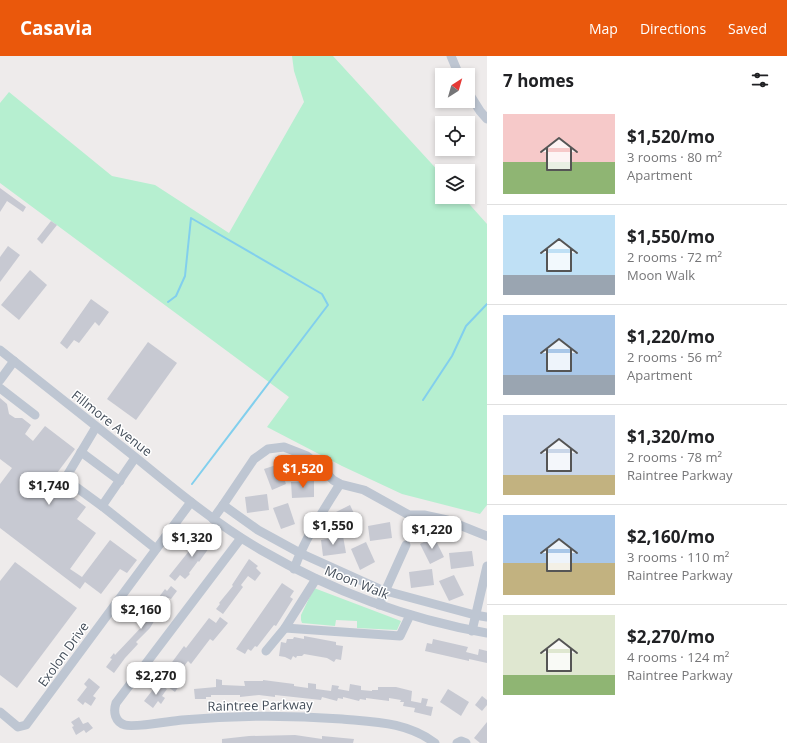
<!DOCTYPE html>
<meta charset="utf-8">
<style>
:root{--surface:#fff;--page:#f2f2f2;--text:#202124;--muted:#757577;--line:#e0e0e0;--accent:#ea580c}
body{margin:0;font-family:"Open Sans",sans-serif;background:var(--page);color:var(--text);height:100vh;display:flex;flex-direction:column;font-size:15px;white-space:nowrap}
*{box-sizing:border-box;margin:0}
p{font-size:13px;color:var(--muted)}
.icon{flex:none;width:22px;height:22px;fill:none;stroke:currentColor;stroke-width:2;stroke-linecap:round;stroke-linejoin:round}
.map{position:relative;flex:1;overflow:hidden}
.details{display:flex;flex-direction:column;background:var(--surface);width:300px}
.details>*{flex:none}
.needle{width:26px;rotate:37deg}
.controls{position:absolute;left:435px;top:12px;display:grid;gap:8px}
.controls a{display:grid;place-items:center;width:40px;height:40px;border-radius:0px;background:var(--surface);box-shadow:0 2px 6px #0003;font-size:20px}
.price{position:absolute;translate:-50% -34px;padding:0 9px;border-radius:8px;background:#fff;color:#222;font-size:13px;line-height:26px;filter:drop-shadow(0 1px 2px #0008)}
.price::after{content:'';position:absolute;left:50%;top:24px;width:12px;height:9px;margin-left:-6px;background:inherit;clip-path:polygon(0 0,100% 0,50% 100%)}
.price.current{background:var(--accent);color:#fff}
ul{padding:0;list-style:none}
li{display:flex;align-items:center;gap:12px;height:100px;padding:0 16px}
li+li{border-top:1px solid var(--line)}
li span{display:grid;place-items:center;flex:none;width:112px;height:80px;border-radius:0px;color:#555}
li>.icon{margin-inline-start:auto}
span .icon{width:48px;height:48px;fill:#fffc;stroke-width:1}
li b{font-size:17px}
h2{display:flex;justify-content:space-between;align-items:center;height:48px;padding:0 16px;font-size:17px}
header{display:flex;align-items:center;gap:24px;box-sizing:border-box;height:56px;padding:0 20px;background:var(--accent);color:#fff}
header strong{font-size:19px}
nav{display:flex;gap:22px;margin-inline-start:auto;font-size:14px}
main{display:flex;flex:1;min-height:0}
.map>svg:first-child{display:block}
</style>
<header>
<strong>Casavia</strong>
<nav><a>Map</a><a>Directions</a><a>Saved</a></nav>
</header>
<main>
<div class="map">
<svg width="487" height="687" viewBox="0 0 487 687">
<rect width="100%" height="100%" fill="#eeebeb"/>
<!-- green -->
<g fill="#b6efd0">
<path d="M292,0H333L442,119V141H463L487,168V449L480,458L402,438L342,410L267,371L289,341L0,127V47L9,36L112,120L155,129L229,177L304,46L294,15Z"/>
<path d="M314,532L401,565L397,574L357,572V565L336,564L335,570L302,567L301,564V559Z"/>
</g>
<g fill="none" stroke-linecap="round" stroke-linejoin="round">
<!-- stream -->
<g stroke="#82cfed" stroke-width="2">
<path d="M168,246L176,240L185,220L191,162L322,238L328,249L192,428"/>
<path d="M423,344L452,300L466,270L487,248"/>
</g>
</g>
<!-- building -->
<g fill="#c7c9d2">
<path d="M0,132L26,151L23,156L7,145L0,156Z"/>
<path d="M51,165L57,169L42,188L37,183Z"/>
<path d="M8,190L20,199L0,226V201Z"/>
<path d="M30,214L47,229L19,264L1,249Z"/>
<path d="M91,243L109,256L99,270L95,266L79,287L74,284L67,293L60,287Z"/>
<path d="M148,286L177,307L136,364L107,343Z"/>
<path d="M0,342L7,348L9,358L15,362H22L31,369L25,378L33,385L45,370L75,393L51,425L86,451L77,463L96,477L70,513L82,521L110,484L137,504L127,517L120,513L101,538L85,526L80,533L0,472V428L12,412L0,403Z"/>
<path d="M279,408L286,428L272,434L264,413Z"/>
<path d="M314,425V441L292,442L291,426Z"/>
<path d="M267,438L269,454L247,457L245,441Z"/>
<path d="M288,447L295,468L281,473L273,452Z"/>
<path d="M350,449L360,470L346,476L336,456Z"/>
<path d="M390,466L392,482L370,485L368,470Z"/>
<path d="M406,469L413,471L411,478L404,476Z"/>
<path d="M209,477L216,482L199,506L198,505L189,517L190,518L185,523L180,519L175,525L169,520L189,495L187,493L190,489L196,493Z"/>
<path d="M343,480L346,497L323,500L321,484Z"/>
<path d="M434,481L444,501L430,508L420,488Z"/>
<path d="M366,486L375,506L360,514L351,493Z"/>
<path d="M472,495L474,510L451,513L449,497Z"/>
<path d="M249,503L258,510L256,512L261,517L255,525L248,520L241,529L243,531L223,558L216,553L220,548L219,547L233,530L232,529Z"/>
<path d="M15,506L77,552L17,632L0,619V525Z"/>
<path d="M432,513L434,529L411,532L409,516Z"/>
<path d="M454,519L464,539L449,545L439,525Z"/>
<path d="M282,527L294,535L290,541L293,543L276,570L274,569L257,591L255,590L251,595L248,593L245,598L236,593Z"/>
<path d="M171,530L177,535L171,543L169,542L165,547L150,572L136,586L138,588L125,602L114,617L106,611L112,603L110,602L114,597L115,599L149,563L145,560L165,533L167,535Z"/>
<path d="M220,561L228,567L213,585L210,583L191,608L188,605L180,615L184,618L176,628L179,630L175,636L164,628L170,621L164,617L184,590L186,592L209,562L216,567Z"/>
<path d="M304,580L336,586V589L343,590L341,604L336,603L334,606L327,602L304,598L302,600H297L296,602L293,600L291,604L285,601L279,600L281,586L286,587L287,583H293L294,581L304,583Z"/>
<path d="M433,583L468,591L466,596L478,599L479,593L487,595V607L469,603V605L425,595L427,587L432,588Z"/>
<path d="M89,622L100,631L93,640L96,642L91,650L85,646L83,649L77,644L87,631L84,628Z"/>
<path d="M216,623L222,624V629L245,630L244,625H263V624L294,628V630L308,632V627L316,628V633L331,635L332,629L339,630L338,633L349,635L350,628L361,630V634L372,635V634H378V631H396L412,635L411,645L421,647L422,642L428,643L426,650L433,651L431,660L414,656L415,652L403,650L404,646H400L401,644L389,642V645L366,642V644L360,643L359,645L343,641V643L338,642L337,645L322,641L321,644L275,639V641L259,639L240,641V639H211V641H206V643H195L194,633L216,631Z"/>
<path d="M158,627L167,633L162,640L165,642L161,648L158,645L153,652L144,645Z"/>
<path d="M448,633L469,646L461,660L440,646Z"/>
<path d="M482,640L487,644V649L482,655L475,649Z"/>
<path d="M79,661L83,668L88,666L93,672L86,677L84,674L76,679L72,671L74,670L71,666Z"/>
<path d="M487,666V687H480L474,682Z"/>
<path d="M295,679L322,683V680L354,683L353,687H222V683L249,680Z"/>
</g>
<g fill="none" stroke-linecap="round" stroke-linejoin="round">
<!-- minor -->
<g stroke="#bec6d2" stroke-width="9">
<path d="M451,0L459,19"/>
<path d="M468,36L480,55L487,63"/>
<path d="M0,294C47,331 93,368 140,405C179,437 218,469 261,494C332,535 407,563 487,577"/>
<path d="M0,324L14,305"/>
<path d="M0,332L35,359"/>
<path d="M96,371L65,423L102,450L135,402"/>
<path d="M81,396L120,425"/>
<path d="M223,449L254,403L268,393L284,391L307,400L321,411L333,424L340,428L364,434L409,459H424L447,464L487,480"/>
<path d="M102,450L156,493"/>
<path d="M213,463L223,449L258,474L300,497L382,534L475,559L487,561"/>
<path d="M241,482L116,647C113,656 115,666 125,669C134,672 170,665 182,664C236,659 289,659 342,663C375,666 407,666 435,687"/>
<path d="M294,513C305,482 323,455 340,428"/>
<path d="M379,549L406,489"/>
<path d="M285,572L400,580L410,559"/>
<path d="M472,575L487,510"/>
<path d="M266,595L285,572L316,523"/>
<path d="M0,656L18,671L26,669L191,446"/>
<path d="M457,687L461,685L466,687"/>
</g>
</g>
<g text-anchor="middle" stroke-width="3" stroke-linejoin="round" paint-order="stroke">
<!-- street labels -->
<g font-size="13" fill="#434d59" stroke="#fff">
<text transform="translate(112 367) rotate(38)" y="5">Fillmore Avenue</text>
<text transform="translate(357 526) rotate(22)" y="5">Moon Walk</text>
<text transform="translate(63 598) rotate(-54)" y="5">Exolon Drive</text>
<text transform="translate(260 649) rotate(-1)" y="5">Raintree Parkway</text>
</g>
</g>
</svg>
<div class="controls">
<a><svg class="needle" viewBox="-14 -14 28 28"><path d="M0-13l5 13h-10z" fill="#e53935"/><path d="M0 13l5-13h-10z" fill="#757577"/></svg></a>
<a><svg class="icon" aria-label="locate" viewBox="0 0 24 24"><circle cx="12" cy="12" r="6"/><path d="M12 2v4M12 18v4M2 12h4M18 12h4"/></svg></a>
<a><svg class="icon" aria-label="layers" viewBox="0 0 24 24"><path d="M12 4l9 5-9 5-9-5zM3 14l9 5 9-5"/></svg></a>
</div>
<b class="price current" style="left:303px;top:433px">$1,520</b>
<b class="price" style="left:49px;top:450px">$1,740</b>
<b class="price" style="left:333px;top:490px">$1,550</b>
<b class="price" style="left:432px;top:494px">$1,220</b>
<b class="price" style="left:192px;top:502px">$1,320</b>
<b class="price" style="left:141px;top:574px">$2,160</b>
<b class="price" style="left:156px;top:640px">$2,270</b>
</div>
<section class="details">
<h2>7 homes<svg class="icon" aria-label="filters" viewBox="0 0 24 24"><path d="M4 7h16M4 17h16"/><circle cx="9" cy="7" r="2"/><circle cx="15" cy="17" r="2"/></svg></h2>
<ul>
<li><span style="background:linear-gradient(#f6c9c9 60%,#8fb573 0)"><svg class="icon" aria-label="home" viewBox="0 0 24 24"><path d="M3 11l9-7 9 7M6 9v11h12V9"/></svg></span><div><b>$1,520/mo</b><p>3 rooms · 80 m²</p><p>Apartment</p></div></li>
<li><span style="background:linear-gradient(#bfe0f5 75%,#9aa5b1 0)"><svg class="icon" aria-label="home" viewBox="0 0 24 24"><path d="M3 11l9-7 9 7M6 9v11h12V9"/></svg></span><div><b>$1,550/mo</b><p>2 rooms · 72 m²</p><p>Moon Walk</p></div></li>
<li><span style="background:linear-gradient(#a9c7e8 75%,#9aa5b1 0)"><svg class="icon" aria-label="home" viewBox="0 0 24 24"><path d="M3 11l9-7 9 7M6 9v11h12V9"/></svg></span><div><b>$1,220/mo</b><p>2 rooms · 56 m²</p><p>Apartment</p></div></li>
<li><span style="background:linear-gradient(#c9d6e8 75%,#c2b280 0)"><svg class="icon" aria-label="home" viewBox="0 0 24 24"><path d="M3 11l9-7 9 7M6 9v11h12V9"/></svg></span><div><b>$1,320/mo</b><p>2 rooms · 78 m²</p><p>Raintree Parkway</p></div></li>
<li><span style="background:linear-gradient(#a9c7e8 60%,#c2b280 0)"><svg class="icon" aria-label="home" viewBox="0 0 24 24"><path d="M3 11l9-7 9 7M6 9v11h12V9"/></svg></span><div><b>$2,160/mo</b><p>3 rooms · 110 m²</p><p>Raintree Parkway</p></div></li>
<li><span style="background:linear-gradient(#dfe7d0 75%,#8fb573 0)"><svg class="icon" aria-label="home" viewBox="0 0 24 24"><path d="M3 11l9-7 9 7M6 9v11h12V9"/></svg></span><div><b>$2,270/mo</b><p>4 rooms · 124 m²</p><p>Raintree Parkway</p></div></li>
</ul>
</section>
</main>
